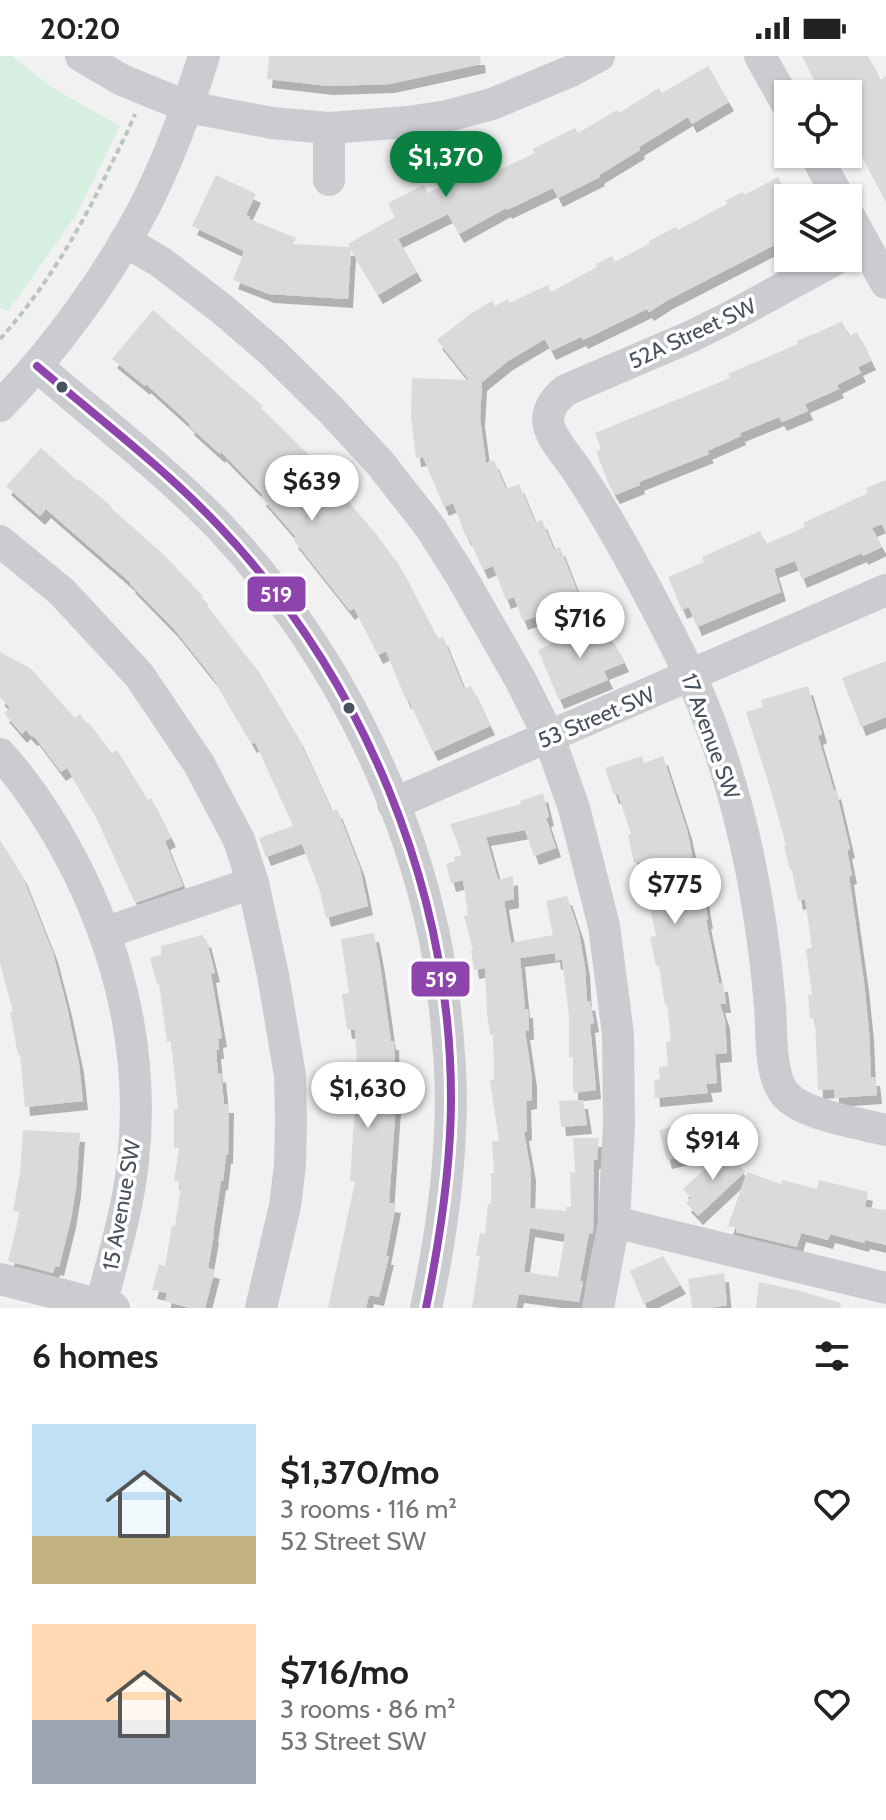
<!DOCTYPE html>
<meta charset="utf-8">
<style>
:root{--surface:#fff;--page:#f2f2f2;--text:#222;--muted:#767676;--accent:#0b8043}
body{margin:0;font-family:Cabin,sans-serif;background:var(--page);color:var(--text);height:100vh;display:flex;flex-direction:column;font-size:30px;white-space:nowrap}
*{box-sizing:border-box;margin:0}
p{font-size:26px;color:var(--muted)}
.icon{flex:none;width:44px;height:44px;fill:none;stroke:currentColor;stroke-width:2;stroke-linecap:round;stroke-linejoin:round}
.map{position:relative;height:1252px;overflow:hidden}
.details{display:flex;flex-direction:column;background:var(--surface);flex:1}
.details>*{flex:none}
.tools{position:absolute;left:774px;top:24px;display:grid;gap:16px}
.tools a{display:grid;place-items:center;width:88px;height:88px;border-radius:0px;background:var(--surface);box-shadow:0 2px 6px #0004;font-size:40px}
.price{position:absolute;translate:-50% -68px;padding:0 18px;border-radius:28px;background:#fff;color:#222;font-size:26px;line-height:52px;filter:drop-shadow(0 2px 4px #0008)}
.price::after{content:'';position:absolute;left:50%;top:48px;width:24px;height:18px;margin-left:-12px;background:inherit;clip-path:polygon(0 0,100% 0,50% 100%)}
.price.current{background:var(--accent);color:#fff}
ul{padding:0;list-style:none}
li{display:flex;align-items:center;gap:24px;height:200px;padding:0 32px}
li span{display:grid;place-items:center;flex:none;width:224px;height:160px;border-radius:0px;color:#555}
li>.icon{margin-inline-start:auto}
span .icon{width:96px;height:96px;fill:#fffc;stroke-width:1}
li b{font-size:34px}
h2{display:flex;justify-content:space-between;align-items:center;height:96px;padding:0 32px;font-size:34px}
.status{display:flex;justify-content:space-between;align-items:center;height:56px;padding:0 40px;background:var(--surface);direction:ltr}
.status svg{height:22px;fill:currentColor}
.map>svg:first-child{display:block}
</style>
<div class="status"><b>20:20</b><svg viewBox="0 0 49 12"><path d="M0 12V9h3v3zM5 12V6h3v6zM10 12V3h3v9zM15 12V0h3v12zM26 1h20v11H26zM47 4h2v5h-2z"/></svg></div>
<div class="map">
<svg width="886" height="1252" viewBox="0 0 886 1252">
<defs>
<filter id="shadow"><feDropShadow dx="5" dy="9" stdDeviation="0" flood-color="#0004"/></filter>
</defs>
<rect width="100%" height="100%" fill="#f1f1f1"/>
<!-- green -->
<path fill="#d7efe0" d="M0,0H12L51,31L120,70L76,159L8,255L0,252Z"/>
<!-- building -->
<g fill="#dadadb" fill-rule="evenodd" filter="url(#shadow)">
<path d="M269,0H480L481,8L390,28L328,30L267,23Z"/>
<path d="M802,0H868L880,24L886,20V146L850,78L854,76L848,65V38H821Z"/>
<path d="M708,10L729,46L692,68L688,61L639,91L640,94L599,119L600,121L558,142L553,132L507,154L506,152L459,178L448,158L398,183L417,216L378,239L351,194L348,243L269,238L233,224L244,195L192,170L216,119L256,138L246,159L250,161L249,163L296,182L293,188L350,191L348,188L395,161L388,147L424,129L428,137L476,110L482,122L535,97L533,93L575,72L578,77L617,54L619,57L659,32L662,37Z"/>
<path d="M778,121L788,140V182L668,244L649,256L647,253L583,284L581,281L551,295L545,283L508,305L482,326L480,362L486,407L494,404L506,433L519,428L535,466L542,464L554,494L560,491L581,545L523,565L514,541L506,544L493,510L483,514L468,480L466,481L453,447L444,451L423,401L416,402L411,361L412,322L469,324L437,284L470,258L492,245L495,250L508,243L509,247L548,229L551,236L597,211L596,208L612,200L615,206L650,187L649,185L676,171L678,174L727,148L725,145L743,136L744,139Z"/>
<path d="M153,254L263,350L261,352L309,399L376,478L399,509L438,583L443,581L464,633L471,630L490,670L433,696L408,643L406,644L386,595L378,599L354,552L350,555L293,483L296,481L261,441L263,439L221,396L220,398L189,370L190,368L146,328L145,330L112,303Z"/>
<path d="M842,265L849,280L857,276L871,305L858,311L861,317L837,329L839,333L805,348L808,355L782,366L779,361L740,377L741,380L707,395L709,398L639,426L640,429L615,439L609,429L596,395L601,393L595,377L730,322L728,318L798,288L797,285L815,277V278Z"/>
<path d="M41,392L78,425L80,424L112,451L111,452L162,497L203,540L201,542L259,616L298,681L332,755L337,753L360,812L368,850L326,862L320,835L302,788L266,801L259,782L293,770L255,686L252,688L213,622L174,573L130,528L131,527L46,453L40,460L6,430Z"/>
<path d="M886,424V477L882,468L872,472L882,491L863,500L862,497L802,523L795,505L774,513L781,536L697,571L689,551L682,554L668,521L704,506L702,501L760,475L766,488L805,471L803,467L868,437L866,432Z"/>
<path d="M602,565L612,589L615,588L624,607L604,615L608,624L559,644L538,594Z"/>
<path d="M0,596L30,612L75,662L80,658L87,668L89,667L112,697L117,694L148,744L151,742L171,782L165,785L183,830L135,847L94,757L67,712L61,716L34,680L32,681L26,674L22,678L4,657L10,652L0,641Z"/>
<path d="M886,605V661L861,671L842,622Z"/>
<path d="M808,630L822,678L818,680L834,735L836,734L850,793L847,794L852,819L849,820L864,926L869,975L871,1021H875L877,1039L834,1042V1033L818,1034L815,962H810L808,939H812L806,893L812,892L805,843L798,845L792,814H790L784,790L786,789L771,735L746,656L763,651L761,644Z"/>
<path d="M642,700L644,707L663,700L687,774L695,812L699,811L708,864H706L719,927H723L726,948H720L725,964L727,997L715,998L717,1027L706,1028L708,1037L655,1042L654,1024L660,1023L659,1011L668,1010L666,986L671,985L667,949H665L659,910H656L650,881L656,880L640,806L634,807L628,779L631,778L618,738L614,739L605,712Z"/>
<path d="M543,737L549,761L546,762L556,792L534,800L525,774L486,781L498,824L513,820L514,843L504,845L511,887L553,879L546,845L567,840L579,876L585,911L587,946L590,945L594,967L590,968L596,1034L573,1037V1001H569V960L562,903L556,905L555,897L520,902L525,953H528L529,975H525L532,1022V1044L526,1045L527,1075L524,1076L531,1116L530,1152L566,1155V1151H571L570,1116L575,1117L573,1082H599L597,1104H594L593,1175L592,1178L589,1177L580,1225L583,1226L579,1246L519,1238L516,1252H472L480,1200H476L480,1177L485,1178L488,1148L491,1149V1117H494L492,1085H499L490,1024H494L493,979H490L487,957L485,912L474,914L471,894H473L464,860L468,859L463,824L451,827L446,808L455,805L454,801L462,799L450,768L521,748L520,745ZM530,1172L565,1178L558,1221L524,1216Z"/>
<path d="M0,784L22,819L53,897L67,951L79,1008L83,1045L25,1051L20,998L18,999L10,956H13L0,907Z"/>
<path d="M374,877L380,908L391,985H394L396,1047L389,1147L396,1148L386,1200H389L379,1241L369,1239L366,1252H328L355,1126L350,1125L355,1049H352L351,1009H357L355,973L347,974L342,938L349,937L341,883Z"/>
<path d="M203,879L204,883L206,882L215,917L211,918L222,982L218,983L219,994H216L218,1018L221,1017L224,1048H229L228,1099H226L223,1125H221L213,1178H214L208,1212L215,1214L205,1252H190L165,1245L167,1237L152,1234L159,1208L165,1210L172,1170H175L181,1131H178L179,1125H174L179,1092H174V1053H178L171,985L167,986L159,928H157L150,902L161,899V890Z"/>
<path d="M583,1044L587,1069L561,1071L559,1045Z"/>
<path d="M714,1061L722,1091L667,1104L659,1074Z"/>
<path d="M23,1074L80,1077L76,1132L71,1163L59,1211L55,1210L53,1217L8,1205L20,1156L13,1155L20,1117Z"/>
<path d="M725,1094L745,1116L698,1160L686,1147L691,1142L683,1133Z"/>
<path d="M747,1116L781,1128L782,1124L817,1133L819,1124L868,1136L865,1151L886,1154V1189L865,1184L864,1187L830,1178L828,1184L801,1177L797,1191L736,1176L737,1172L728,1170Z"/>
<path d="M663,1200L681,1229L644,1248L630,1215Z"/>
<path d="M724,1217L727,1249L710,1252H692L688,1223Z"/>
<path d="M759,1226L796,1234L841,1247L840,1252H756Z"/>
</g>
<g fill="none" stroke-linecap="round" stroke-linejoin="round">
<!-- path -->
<path stroke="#b9c5c1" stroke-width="4" stroke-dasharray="6 4" stroke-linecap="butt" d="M0,283C45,233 79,175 108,115C117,96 127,78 135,58"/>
<!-- minor -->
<g stroke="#cacccf" stroke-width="32">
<path d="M81,0L122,24L188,51L272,67L329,72L408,66L447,60L492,48L571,15L599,0"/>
<path d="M760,0L788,50"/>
<path d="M329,72V124"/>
<path d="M815,98L839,142"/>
<path d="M848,158L886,227"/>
<path d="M125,185L162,207L222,253L272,296L331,354L380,407L430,471L461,520L520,623L549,681L574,752L604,870L618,978L619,1068L614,1166L598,1252"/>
<path d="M838,202L730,261L692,280L566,334C557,341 548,352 548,364C548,380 570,403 578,416C608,461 634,509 659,557C673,584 687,611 699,639C740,737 761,844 770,950C772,975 769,1019 785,1038C802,1059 859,1067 886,1074"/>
<path d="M37,310C98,363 163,412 219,470C326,583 401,727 434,879C443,922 447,967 450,1011C454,1092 443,1173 426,1252"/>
<path d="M0,350C55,294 110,218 146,148C170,100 188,51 204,0"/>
<path d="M0,485L62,536L139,619L199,708L239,784L253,827L273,919L290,1019L291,1063L290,1109L285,1150L261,1252"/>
<path d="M0,698C22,722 41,750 57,777C115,876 146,990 133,1105C128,1154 113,1201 101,1249"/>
<path d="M393,748L886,534"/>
<path d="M104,877L253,827"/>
<path d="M614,1166L886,1232"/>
<path d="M0,1223L114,1252"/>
</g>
<!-- bus-1 casing -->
<g stroke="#fff" stroke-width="14">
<path id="bus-1" d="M37,310C98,362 163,411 218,469C363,622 451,832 451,1043C451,1113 440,1183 426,1252"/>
</g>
<!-- bus-1 -->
<use href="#bus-1" stroke="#8e44ad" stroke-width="8"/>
</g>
<!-- markers -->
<g fill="#48535d" stroke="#fff" stroke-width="3">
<circle cx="62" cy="331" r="7"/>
<circle cx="349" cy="652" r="7"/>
</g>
<g text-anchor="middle" stroke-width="7" stroke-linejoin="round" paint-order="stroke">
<!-- street labels -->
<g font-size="22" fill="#48535d" stroke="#fff">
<text transform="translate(692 277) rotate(-25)" y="8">52A Street SW</text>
<text transform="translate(596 661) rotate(-23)" y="8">53 Street SW</text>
<text transform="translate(711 680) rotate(70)" y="8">17 Avenue SW</text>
<text transform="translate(121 1149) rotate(-80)" y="8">15 Avenue SW</text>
</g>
</g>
<g stroke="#fff" stroke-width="3">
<rect x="246" y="519" width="61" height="38" rx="8" fill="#8e44ad"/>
<rect x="410" y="904" width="61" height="38" rx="8" fill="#8e44ad"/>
</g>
<g font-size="22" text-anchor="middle" font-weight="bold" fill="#fff">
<text x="276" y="546">519</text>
<text x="441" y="931">519</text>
</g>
</svg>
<div class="tools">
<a><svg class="icon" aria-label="locate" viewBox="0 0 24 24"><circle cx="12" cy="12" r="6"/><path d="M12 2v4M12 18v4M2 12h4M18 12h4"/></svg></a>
<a><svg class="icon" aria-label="layers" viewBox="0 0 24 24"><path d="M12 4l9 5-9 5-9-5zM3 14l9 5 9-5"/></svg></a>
</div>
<b class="price current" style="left:446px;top:143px">$1,370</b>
<b class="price" style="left:312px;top:467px">$639</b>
<b class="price" style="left:580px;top:604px">$716</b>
<b class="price" style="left:675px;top:870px">$775</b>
<b class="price" style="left:368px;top:1074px">$1,630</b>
<b class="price" style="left:713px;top:1126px">$914</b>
</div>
<section class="details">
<h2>6 homes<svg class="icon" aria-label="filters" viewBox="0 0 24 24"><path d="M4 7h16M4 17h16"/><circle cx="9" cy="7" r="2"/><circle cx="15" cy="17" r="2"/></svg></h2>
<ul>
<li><span style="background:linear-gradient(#bfe0f5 70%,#c2b280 0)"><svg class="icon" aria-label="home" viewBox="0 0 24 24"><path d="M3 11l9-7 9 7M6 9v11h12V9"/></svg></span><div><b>$1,370/mo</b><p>3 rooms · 116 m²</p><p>52 Street SW</p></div><svg class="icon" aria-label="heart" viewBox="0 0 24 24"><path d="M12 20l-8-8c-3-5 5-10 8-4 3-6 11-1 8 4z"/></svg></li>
<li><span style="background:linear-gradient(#ffd9b3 60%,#9aa5b1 0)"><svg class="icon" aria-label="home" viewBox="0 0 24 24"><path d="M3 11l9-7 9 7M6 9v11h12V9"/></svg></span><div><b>$716/mo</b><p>3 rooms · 86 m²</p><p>53 Street SW</p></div><svg class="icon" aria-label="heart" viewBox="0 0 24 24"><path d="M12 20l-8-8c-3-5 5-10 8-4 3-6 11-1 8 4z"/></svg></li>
</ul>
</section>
